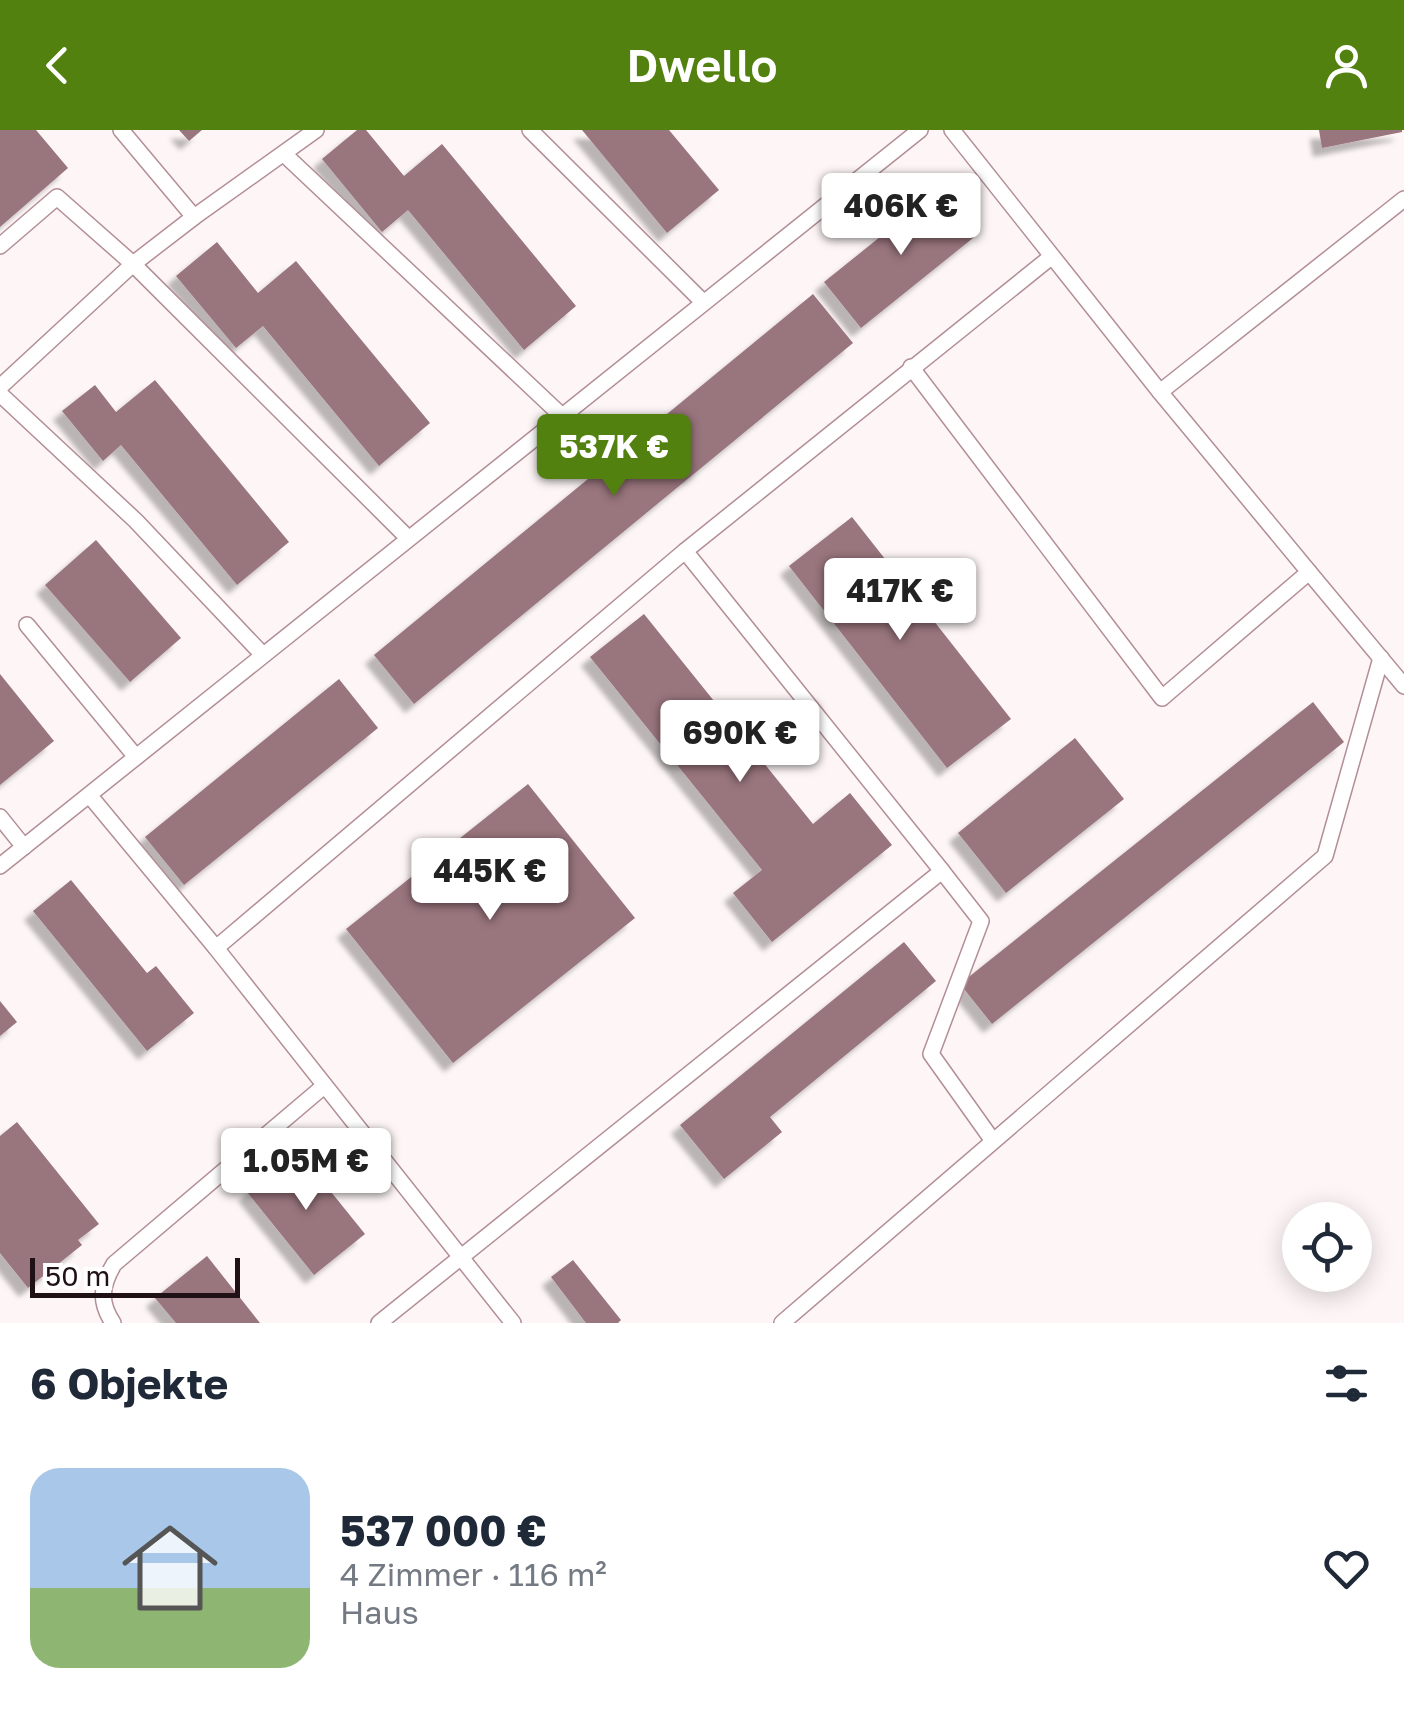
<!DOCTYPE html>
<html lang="de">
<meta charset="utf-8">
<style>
:root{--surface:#fff;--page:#f2f2f3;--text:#1f2937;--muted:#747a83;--accent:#528110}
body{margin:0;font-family:"Golos Text",sans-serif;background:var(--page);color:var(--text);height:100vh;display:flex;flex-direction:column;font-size:38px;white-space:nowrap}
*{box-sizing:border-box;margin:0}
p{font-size:32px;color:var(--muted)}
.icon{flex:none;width:55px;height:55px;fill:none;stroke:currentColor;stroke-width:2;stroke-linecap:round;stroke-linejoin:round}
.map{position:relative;height:1193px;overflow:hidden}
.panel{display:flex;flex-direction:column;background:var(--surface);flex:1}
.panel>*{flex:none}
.controls{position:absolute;left:1282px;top:1072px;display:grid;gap:20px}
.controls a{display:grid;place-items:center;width:90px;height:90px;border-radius:50%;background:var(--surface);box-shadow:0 5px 25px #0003;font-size:50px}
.scale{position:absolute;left:30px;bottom:25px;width:210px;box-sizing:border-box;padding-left:10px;border:5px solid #1f1115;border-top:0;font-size:28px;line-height:35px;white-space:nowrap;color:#1f1115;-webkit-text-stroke:8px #fff;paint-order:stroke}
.price{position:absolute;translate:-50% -85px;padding:0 22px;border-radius:10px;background:#fff;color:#222;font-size:32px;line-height:65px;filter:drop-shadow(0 2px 5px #0008)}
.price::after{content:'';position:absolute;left:50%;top:60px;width:30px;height:22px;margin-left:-15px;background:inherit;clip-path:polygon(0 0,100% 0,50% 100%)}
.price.current{background:var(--accent);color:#fff}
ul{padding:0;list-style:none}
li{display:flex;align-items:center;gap:30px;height:250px;padding:0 30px}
li span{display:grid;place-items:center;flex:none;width:280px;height:200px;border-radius:30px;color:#555}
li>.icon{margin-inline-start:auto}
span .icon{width:120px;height:120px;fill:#fffc;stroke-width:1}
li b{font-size:42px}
h2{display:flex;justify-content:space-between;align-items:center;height:120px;padding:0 30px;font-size:42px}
header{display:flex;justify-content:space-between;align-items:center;height:130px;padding:0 30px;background:var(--accent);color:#fff;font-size:45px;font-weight:600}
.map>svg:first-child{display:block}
</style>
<header><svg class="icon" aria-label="back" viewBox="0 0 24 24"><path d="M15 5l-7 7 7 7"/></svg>Dwello<svg class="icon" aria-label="person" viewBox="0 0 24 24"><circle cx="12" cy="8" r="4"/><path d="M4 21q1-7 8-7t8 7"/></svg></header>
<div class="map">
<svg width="1404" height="1193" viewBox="0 0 1404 1193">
<defs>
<filter id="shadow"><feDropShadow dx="-9" dy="9" stdDeviation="2.5" flood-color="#0004"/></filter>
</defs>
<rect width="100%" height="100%" fill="#fdf5f6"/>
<!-- building -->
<g fill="#99757d" filter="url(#shadow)">
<path d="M0,0H36L68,38L0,97Z"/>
<path d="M179,0H202L189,11Z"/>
<path d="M357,0H366L404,46L442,14L576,176L524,220L408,80L382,102L322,29Z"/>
<path d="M582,0H669L719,60L667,103Z"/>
<path d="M1319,0H1402V2L1322,18Z"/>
<path d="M941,58L978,104L861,198L824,152Z"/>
<path d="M217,112L258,163L296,131L430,293L379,336L263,196L236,218L176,146Z"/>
<path d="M813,164L853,213L414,574L374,525Z"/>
<path d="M155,250L289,412L237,455L121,315L103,331L62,281L95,255L116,282Z"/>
<path d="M852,387L1011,589L947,638L789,436Z"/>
<path d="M96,410L181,508L130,552L45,455Z"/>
<path d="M644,484L813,694L850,663L892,715L772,812L733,763L762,740L590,527Z"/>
<path d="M0,544L54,611L0,655Z"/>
<path d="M339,549L378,598L184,755L145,707Z"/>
<path d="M1313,572L1344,612L992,894L960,854Z"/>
<path d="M1075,608L1124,669L1006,763L958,703Z"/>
<path d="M528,654L635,788L453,933L346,799Z"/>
<path d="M71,750L147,843L156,836L194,883L147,921L33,781Z"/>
<path d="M904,812L936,851L770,987L782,1002L724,1049L680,995Z"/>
<path d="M0,871L17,892L0,906Z"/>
<path d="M17,992L99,1094L78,1110L82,1115L28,1158L0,1123V1006Z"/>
<path d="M298,1021L365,1104L314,1145L247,1062Z"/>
<path d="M207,1126L260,1193H176L155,1168Z"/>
<path d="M573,1130L621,1190L618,1193H586L551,1147Z"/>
</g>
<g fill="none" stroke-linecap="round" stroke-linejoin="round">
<!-- service casing -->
<g stroke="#b38e97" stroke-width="18">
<g id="service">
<path d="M530,0L703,172"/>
<path d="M284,24L563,287"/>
<path d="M194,87L316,0"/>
<path d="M0,116L57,67L133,134L408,408"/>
<path d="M911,237L1162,568L1309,442L1160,262L952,0"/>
<path d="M0,257L133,134L194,87L121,0"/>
<path d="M1160,262L1404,69"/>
<path d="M0,264L136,391L263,525"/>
<path d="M1309,442L1404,556"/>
<path d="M27,495L136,627"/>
<path d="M90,666L216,818L513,1193"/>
<path d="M0,687L24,717"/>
<path d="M0,736L920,0"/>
<path d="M942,741L981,791L931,924L993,1011"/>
<path d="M216,818L685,421L1051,127"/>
<path d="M113,1193C99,1172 101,1156 114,1134L324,956"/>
<path d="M379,1193L942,741L685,421"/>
<path d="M782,1193L1325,726L1381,528"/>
</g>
</g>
<!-- service -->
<use href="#service" stroke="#fff" stroke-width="15"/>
</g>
</svg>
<div class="controls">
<a><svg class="icon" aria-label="locate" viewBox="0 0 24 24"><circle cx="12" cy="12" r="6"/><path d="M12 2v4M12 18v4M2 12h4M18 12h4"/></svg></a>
</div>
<div class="scale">50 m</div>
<b class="price" style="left:901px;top:128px">406K €</b>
<b class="price current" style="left:614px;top:369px">537K €</b>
<b class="price" style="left:900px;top:513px">417K €</b>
<b class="price" style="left:740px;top:655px">690K €</b>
<b class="price" style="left:490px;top:793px">445K €</b>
<b class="price" style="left:306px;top:1083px">1.05M €</b>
</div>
<section class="panel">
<h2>6 Objekte<svg class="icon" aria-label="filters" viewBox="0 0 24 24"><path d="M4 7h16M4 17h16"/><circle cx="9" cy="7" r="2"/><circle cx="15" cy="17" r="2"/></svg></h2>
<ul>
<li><span style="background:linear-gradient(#a9c7e8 60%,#8fb573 0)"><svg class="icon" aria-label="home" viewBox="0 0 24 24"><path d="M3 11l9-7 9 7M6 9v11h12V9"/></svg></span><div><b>537 000 €</b><p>4 Zimmer · 116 m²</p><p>Haus</p></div><svg class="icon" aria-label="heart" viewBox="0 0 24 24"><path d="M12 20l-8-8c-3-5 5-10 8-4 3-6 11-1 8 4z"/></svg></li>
</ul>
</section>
